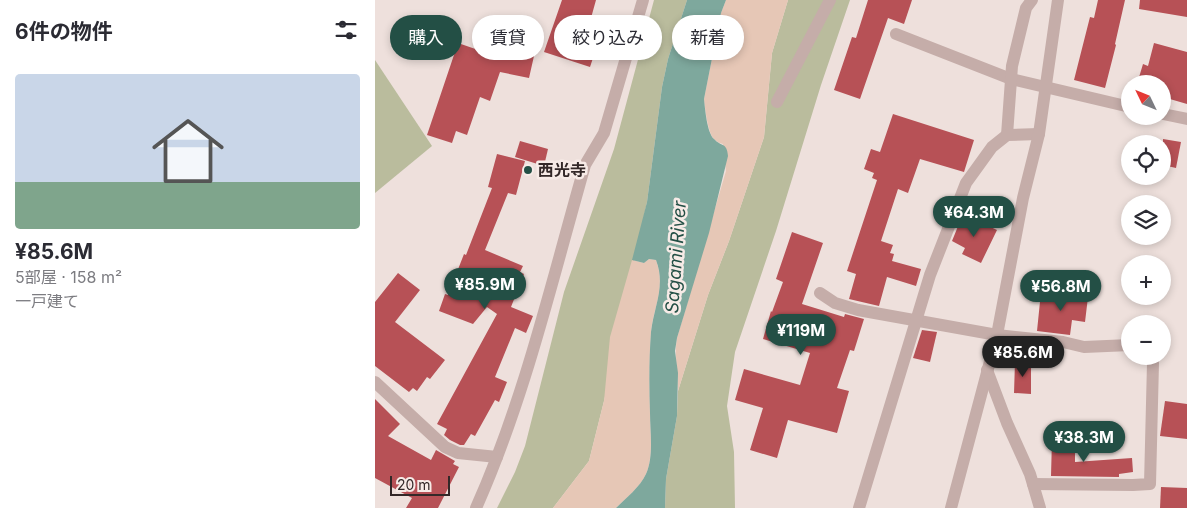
<!DOCTYPE html>
<html lang="ja">
<meta charset="utf-8">
<style>
:root{--surface:#fff;--page:#f7f7f7;--text:#2b2b33;--muted:#7c7c81;--accent:#234f45}
body{margin:0;font-family:Inter,"Noto Sans JP",sans-serif;background:var(--page);color:var(--text);height:100vh;display:flex;flex-direction:column;font-size:19px;white-space:nowrap}
*{box-sizing:border-box;margin:0}
p{font-size:16px;color:var(--muted)}
.icon{flex:none;width:28px;height:28px;fill:none;stroke:currentColor;stroke-width:2;stroke-linecap:round;stroke-linejoin:round}
.map{position:relative;flex:1;overflow:hidden}
.sheet{display:flex;flex-direction:column;background:var(--surface);width:375px}
.sheet>*{flex:none}
.hud{position:absolute;left:15px;top:15px;width:475px;height:45px;display:flex;gap:10px}
.needle{width:32px;rotate:313deg}
.tools{position:absolute;left:746px;top:75px;display:grid;gap:10px}
.tools a{display:grid;place-items:center;width:50px;height:50px;border-radius:50%;background:var(--surface);box-shadow:0 2px 8px #0003;font-size:25px}
.scale{position:absolute;left:15px;bottom:12px;width:60px;box-sizing:border-box;padding-left:5px;border:2px solid #332828;border-top:0;font-size:14px;line-height:18px;white-space:nowrap;color:#332828;-webkit-text-stroke:4px #f7ebe7;paint-order:stroke}
.price{position:absolute;translate:-50% -42px;padding:0 11px;border-radius:18px;background:var(--accent);color:#fff;font-size:16px;line-height:32px;filter:drop-shadow(0 1px 2px #0008)}
.price::after{content:'';position:absolute;left:50%;top:30px;width:15px;height:11px;margin-left:-8px;background:inherit;clip-path:polygon(0 0,100% 0,50% 100%)}
.price.current{background:#222;color:#fff}
ul{padding:0;list-style:none}
li{display:grid;align-content:center;gap:10px;height:265px;padding:0 15px}
li span{display:grid;place-items:center;height:155px;border-radius:5px;color:#555}
li>.icon{margin-inline-start:auto}
span .icon{width:90px;height:90px;fill:#fffc;stroke-width:1}
li b{font-size:21px}
h2{display:flex;justify-content:space-between;align-items:center;height:60px;padding:0 15px;font-size:21px}
.chip{padding:0 18px;border-radius:22px;background:var(--surface);box-shadow:0 2px 8px #0003;font-size:18px;line-height:45px}
.chip.current{background:var(--accent);color:#fff}
main{display:flex;flex:1;min-height:0}
.map>svg:first-child{display:block}
</style>
<main>
<section class="sheet">
<h2>6件の物件<svg class="icon" aria-label="filters" viewBox="0 0 24 24"><path d="M4 7h16M4 17h16"/><circle cx="9" cy="7" r="2"/><circle cx="15" cy="17" r="2"/></svg></h2>
<ul>
<li><span style="background:linear-gradient(#c9d6e8 70%,#7fa58c 0)"><svg class="icon" aria-label="home" viewBox="0 0 24 24"><path d="M3 11l9-7 9 7M6 9v11h12V9"/></svg></span><div><b>¥85.6M</b><p>5部屋 · 158 m²</p><p>一戸建て</p></div></li>
</ul>
</section>
<div class="map">
<svg width="812" height="508" viewBox="0 0 812 508">
<rect width="100%" height="100%" fill="#eee0dc"/>
<!-- green -->
<g fill="#babc9d">
<path d="M279,0H312L293,59L287,87L272,202L229,401L214,461L178,508H122L140,472L150,446L189,292L239,149Z"/>
<path d="M413,0H475L446,85L401,231L360,352L352,406L359,452L360,508H290L291,479L302,416L303,391L333,295L354,241L389,137L397,53Z"/>
<path d="M0,60L57,146L0,193Z"/>
</g>
<!-- sand -->
<g fill="#e6c7b6">
<path d="M351,0H413L397,53L389,137L354,241L333,295L303,391C303,373 299,355 302,338L351,171L348,144C345,143 342,142 340,140C333,135 330,108 329,99L346,13Z"/>
<path d="M274,259L281,260C291,288 279,305 276,332C274,359 274,386 275,413C275,432 279,456 271,474C265,487 251,498 241,508H178L214,461L229,401L235,337L257,260L269,263Z"/>
</g>
<!-- water -->
<path fill="#7ea89d" d="M312,0H351L346,13L329,99C330,108 332,133 339,139C346,147 352,142 353,156L334,233L302,338L300,351L303,373L302,416L291,479L290,508H241C251,498 265,487 271,474C279,456 275,432 275,413C274,386 274,359 276,332C279,306 291,286 281,260L274,259L269,263L257,260L272,202L287,87L293,59Z"/>
<!-- building -->
<g fill="#b75156">
<path d="M187,0H221L211,36L224,40L215,67L169,52Z"/>
<path d="M493,0H537L529,24L513,18L485,99L459,90L477,37L481,38Z"/>
<path d="M723,0H750L740,44L741,45L730,88L699,80L715,17L719,18Z"/>
<path d="M765,0H812V17L764,9Z"/>
<path d="M119,31L140,37L136,50L159,56L154,78L125,72L115,101L105,97L92,135L81,131L77,143L52,135L83,43L112,53Z"/>
<path d="M779,43L812,52V104L788,97V84H762L768,64L773,66Z"/>
<path d="M518,114L599,140L589,172L545,159L533,193L523,189L506,241L518,245L515,253L519,254L517,261L546,269L541,286L512,277L504,306L474,299L481,274L472,271L502,180L497,178L499,173L489,169L496,149L505,152Z"/>
<path d="M788,139L806,142L801,168L788,165Z"/>
<path d="M145,141L173,149L169,166L140,157Z"/>
<path d="M122,154L150,161L141,195L133,193L110,250L148,266L145,272L149,274L136,307L158,316L151,333L140,328L120,377L132,382L124,402L120,400L100,436L96,434L89,445H85L75,440L69,435L72,429L62,424L122,314L112,307L98,324L64,311L70,294L73,295L89,254L91,255L117,188L113,187Z"/>
<path d="M588,214L622,230L606,263L587,254L590,248L577,241Z"/>
<path d="M417,232L448,243L427,304L469,317L470,314L489,319L479,351L475,350L462,388L474,391L462,433L413,420L402,458L375,450L388,408L360,400L369,369L425,385L435,353L388,339L396,311L397,312L408,282L401,279Z"/>
<path d="M23,273L45,290L20,322L70,360L55,379L52,377L42,391L38,388L34,392L0,366V302Z"/>
<path d="M666,292L713,297L710,322L697,320L695,335L662,331Z"/>
<path d="M547,330L562,332L555,362L538,358Z"/>
<path d="M640,361L656,362V394L639,393Z"/>
<path d="M0,399L25,424L13,436L56,460L61,450L80,461L78,464L84,467L63,508H31L37,498L0,478Z"/>
<path d="M790,401L812,404V439L785,436Z"/>
<path d="M677,439L700,440V462L757,458L758,472L744,474V477L676,476Z"/>
<path d="M786,487L812,488V508H785Z"/>
</g>
<g fill="none" stroke-linecap="round" stroke-linejoin="round">
<!-- minor -->
<g stroke="#c5ada9" stroke-width="12">
<path d="M521,34L636,79L755,107"/>
<path d="M402,102L455,0"/>
<path d="M788,114L812,119"/>
<path d="M632,135L637,66L651,8L657,0"/>
<path d="M445,293L460,303L483,310L622,335L688,342L709,347L755,345"/>
<path d="M612,370L632,423L655,474L665,508"/>
<path d="M0,382L70,447L83,453L122,457"/>
<path d="M658,484L758,485L775,484L778,363L775,356"/>
<path d="M101,508C150,398 177,280 210,165L229,133L268,0"/>
<path d="M484,508L555,275L591,183L617,147L632,135L664,134"/>
<path d="M576,508L622,335L648,198L664,134L683,0"/>
</g>
</g>
<!-- markers -->
<circle fill="#234f45" stroke="#f7ebe7" stroke-width="2" cx="153" cy="170" r="5"/>
<g text-anchor="middle" stroke-width="5" stroke-linejoin="round" paint-order="stroke">
<!-- poi labels -->
<g font-size="16" font-weight="bold" fill="#332828" stroke="#f7ebe7" text-anchor="start">
<text x="163" y="176">西光寺</text>
</g>
<!-- water labels -->
<g font-size="18" font-style="italic" fill="#234f45" stroke="#f7ebe7">
<text transform="translate(301 257) rotate(-86)" y="6">Sagami River</text>
</g>
</g>
</svg>
<div class="tools">
<a><svg class="needle" viewBox="-14 -14 28 28"><path d="M0-13l5 13h-10z" fill="#e53935"/><path d="M0 13l5-13h-10z" fill="#7c7c81"/></svg></a>
<a><svg class="icon" aria-label="locate" viewBox="0 0 24 24"><circle cx="12" cy="12" r="6"/><path d="M12 2v4M12 18v4M2 12h4M18 12h4"/></svg></a>
<a><svg class="icon" aria-label="layers" viewBox="0 0 24 24"><path d="M12 4l9 5-9 5-9-5zM3 14l9 5 9-5"/></svg></a>
<a>+</a>
<a>−</a>
</div>
<div class="scale">20 m</div>
<b class="price" style="left:599px;top:238px">¥64.3M</b>
<b class="price" style="left:110px;top:310px">¥85.9M</b>
<b class="price" style="left:686px;top:312px">¥56.8M</b>
<b class="price" style="left:426px;top:356px">¥119M</b>
<b class="price current" style="left:648px;top:378px">¥85.6M</b>
<b class="price" style="left:709px;top:463px">¥38.3M</b>
<div class="hud">
<a class="chip current">購入</a>
<a class="chip">賃貸</a>
<a class="chip">絞り込み</a>
<a class="chip">新着</a>
</div>
</div>
</main>
